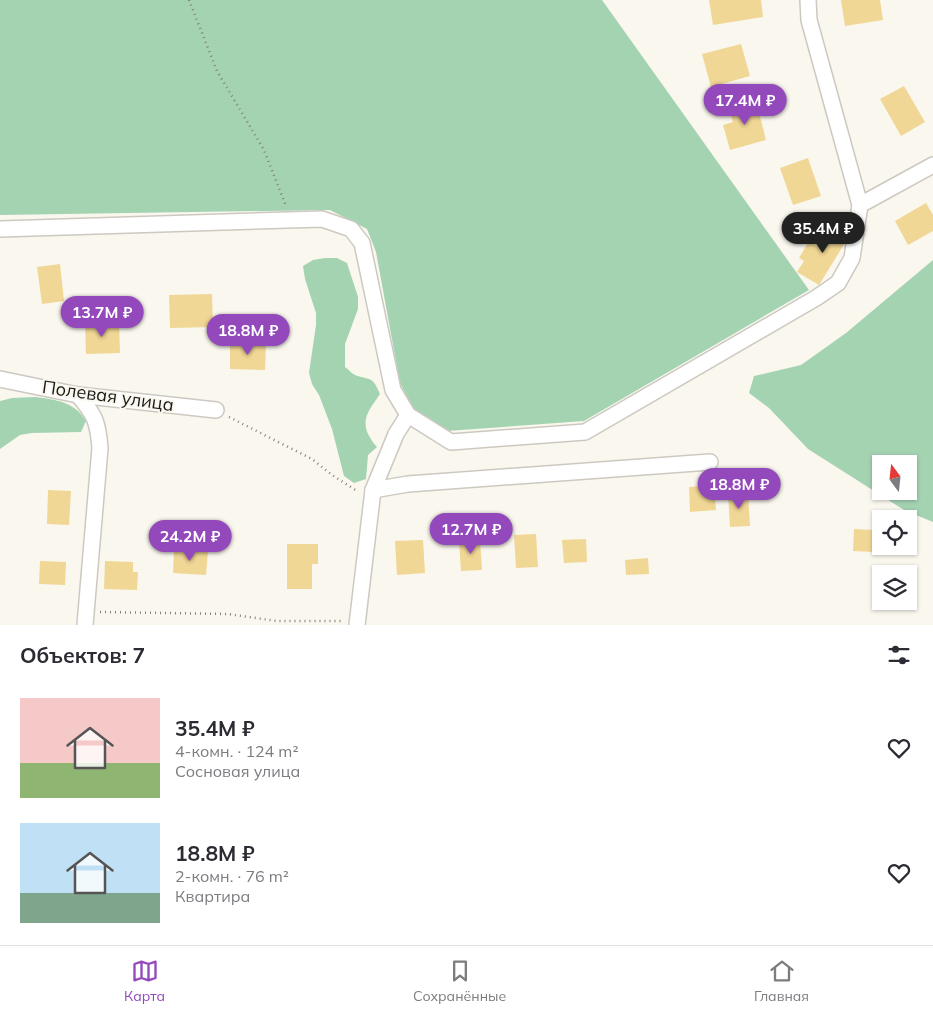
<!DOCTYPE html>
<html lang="ru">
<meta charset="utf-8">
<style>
:root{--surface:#fff;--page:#f7f7f7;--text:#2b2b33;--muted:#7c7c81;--line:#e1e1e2;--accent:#9349bb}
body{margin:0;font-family:Mulish,sans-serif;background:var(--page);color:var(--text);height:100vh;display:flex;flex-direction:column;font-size:19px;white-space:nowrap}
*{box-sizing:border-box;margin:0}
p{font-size:16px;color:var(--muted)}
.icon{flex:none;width:28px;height:28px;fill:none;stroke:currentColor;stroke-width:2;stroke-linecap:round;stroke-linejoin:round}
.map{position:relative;height:625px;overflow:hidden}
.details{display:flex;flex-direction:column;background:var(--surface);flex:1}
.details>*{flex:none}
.needle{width:32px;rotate:345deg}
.tools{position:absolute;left:872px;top:455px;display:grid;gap:10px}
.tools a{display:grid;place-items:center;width:45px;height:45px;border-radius:0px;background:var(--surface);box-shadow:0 1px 4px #0004;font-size:25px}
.price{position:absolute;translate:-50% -42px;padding:0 11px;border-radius:18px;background:var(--accent);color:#fff;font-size:16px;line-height:32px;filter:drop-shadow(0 1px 2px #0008)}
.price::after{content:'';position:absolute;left:50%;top:30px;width:15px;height:11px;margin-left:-8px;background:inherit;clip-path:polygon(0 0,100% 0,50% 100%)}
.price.on{background:#222;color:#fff}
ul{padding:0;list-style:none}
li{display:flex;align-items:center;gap:15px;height:125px;padding:0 20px}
li span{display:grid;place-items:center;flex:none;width:140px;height:100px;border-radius:0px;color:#555}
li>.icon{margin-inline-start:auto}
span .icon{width:60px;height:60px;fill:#fffc;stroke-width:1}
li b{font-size:21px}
h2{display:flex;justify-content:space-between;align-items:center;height:60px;padding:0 20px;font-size:21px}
.tab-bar{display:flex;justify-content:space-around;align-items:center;height:70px;border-top:1px solid var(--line);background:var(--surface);font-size:14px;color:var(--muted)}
.tab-bar a{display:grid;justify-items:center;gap:2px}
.tab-bar .on{color:var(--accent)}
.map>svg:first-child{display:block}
</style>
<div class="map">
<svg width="933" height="625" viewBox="0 0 933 625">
<rect width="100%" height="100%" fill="#faf7ee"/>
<!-- green -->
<g fill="#a4d3b2" fill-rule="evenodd">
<path d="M0,0H602L809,290L584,421L447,431L415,412L400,383L376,252L367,229L330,210L0,215Z"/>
<path d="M325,258H337L347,263L358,297V309L345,344V367C348,369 351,373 355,375C371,381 372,375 380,394C371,408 361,417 368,434C371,439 373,443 377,447L368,455L366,479L354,483L344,476L332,429L319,395L312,384L309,373L316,325V313L305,279L303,266L313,260Z"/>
<path d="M933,260V522L904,510L808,449L769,408L749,393L754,376L801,365L846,333ZM881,464H909V491H881Z"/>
<path d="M35,397C56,400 74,401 86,421L81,432L32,433L20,435L0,449V401L12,398Z"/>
</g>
<!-- building -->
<g fill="#f1d795">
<path d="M709,0H761L763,17L713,25Z"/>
<path d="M841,0H880L883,20L845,26Z"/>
<path d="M741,44L750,76L711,87L702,54Z"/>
<path d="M904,86L925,122L901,136L880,99Z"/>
<path d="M756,101L766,140L730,150L723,125L733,122L729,108Z"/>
<path d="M808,158L821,196L793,205L780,168Z"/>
<path d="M926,203L933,215V231L908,245L895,221Z"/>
<path d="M834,223L851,233L819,285L797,272L804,261L799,258L809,241L819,247Z"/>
<path d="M60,264L64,301L42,304L37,267Z"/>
<path d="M212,294L213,327L170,328L169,295Z"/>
<path d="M119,322L120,353L86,354L85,323Z"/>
<path d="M230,342L266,343L265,370L230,369Z"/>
<path d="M714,485L716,510L690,512L689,487Z"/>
<path d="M48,490L71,491L69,525L47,524Z"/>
<path d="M748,493L750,526L730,527L728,494Z"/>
<path d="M854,529L874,530L873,552L853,551Z"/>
<path d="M536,534L538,567L516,568L514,535Z"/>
<path d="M480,539L482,570L461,571L459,541Z"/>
<path d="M586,539L587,562L564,563L562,540Z"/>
<path d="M423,540L425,573L397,575L395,541Z"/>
<path d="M287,544H318V564H312V589H287Z"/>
<path d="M174,549L208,551L206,575L173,573Z"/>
<path d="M648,558L649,574L626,575L625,560Z"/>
<path d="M40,561L66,562L65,585L39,584Z"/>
<path d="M105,561L133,562V572H138L137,590L104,589Z"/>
</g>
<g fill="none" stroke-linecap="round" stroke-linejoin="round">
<!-- minor casing -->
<g stroke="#cdc9c1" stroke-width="18">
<g id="minor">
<path d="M808,0L809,20L860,205"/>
<path d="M0,229L322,219L351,229L362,243L393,390L408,415L451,442L585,432L816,298L838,283L852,258L860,205L933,165"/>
<path d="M0,379L78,395L216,410"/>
<path d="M78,395C95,415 98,422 100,448L85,625"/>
<path d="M373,490L408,484L710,462"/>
<path d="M357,625L373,490L396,434L408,415"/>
</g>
</g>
<!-- path -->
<g stroke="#83817c" stroke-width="2.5" stroke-dasharray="1 4" stroke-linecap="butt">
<path d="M189,0L217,71L264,150L286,206"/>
<path d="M229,417L312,459L332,475L357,491"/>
<path d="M100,612L228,614L277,621H344"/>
</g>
<!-- minor -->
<use href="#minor" stroke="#fff" stroke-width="15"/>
</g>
<g text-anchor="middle" stroke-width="4" stroke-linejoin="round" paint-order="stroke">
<!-- street labels -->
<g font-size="18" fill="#1b1a17" stroke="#faf7ee">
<text transform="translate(108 396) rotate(8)" y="6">Полевая улица</text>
</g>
</g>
</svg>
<div class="tools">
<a><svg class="needle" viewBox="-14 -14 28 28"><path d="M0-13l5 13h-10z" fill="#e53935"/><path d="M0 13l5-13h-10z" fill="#7c7c81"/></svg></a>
<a><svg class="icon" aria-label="locate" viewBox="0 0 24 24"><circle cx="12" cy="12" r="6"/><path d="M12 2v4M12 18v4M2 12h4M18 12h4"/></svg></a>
<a><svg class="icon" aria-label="layers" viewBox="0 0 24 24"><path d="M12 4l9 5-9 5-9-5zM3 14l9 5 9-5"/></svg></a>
</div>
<b class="price" style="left:745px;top:126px">17.4M ₽</b>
<b class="price on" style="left:823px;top:254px">35.4M ₽</b>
<b class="price" style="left:102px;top:338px">13.7M ₽</b>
<b class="price" style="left:248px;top:356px">18.8M ₽</b>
<b class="price" style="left:739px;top:510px">18.8M ₽</b>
<b class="price" style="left:471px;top:555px">12.7M ₽</b>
<b class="price" style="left:190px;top:562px">24.2M ₽</b>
</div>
<section class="details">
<h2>Объектов: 7<svg class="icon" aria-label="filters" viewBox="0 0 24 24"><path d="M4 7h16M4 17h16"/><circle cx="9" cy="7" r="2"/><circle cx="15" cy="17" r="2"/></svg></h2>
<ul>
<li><span style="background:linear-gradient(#f6c9c9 65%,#8fb573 0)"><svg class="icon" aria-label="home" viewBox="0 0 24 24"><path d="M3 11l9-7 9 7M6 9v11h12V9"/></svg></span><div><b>35.4M ₽</b><p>4-комн. · 124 m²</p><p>Сосновая улица</p></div><svg class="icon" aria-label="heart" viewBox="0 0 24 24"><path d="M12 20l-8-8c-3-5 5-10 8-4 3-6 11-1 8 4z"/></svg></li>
<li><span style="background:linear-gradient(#bfe0f5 70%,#7fa58c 0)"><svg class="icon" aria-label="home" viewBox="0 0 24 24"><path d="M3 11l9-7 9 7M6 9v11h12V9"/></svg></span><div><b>18.8M ₽</b><p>2-комн. · 76 m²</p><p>Квартира</p></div><svg class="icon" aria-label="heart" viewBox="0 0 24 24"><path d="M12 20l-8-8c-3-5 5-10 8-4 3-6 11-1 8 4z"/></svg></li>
</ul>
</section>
<nav class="tab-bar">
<a class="on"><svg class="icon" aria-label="map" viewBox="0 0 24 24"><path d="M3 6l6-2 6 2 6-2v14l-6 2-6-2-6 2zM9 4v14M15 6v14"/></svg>Карта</a>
<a><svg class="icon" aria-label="saved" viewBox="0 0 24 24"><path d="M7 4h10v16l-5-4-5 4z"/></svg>Сохранённые</a>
<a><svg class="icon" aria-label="home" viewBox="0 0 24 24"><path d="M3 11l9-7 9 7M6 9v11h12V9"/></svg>Главная</a>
</nav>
